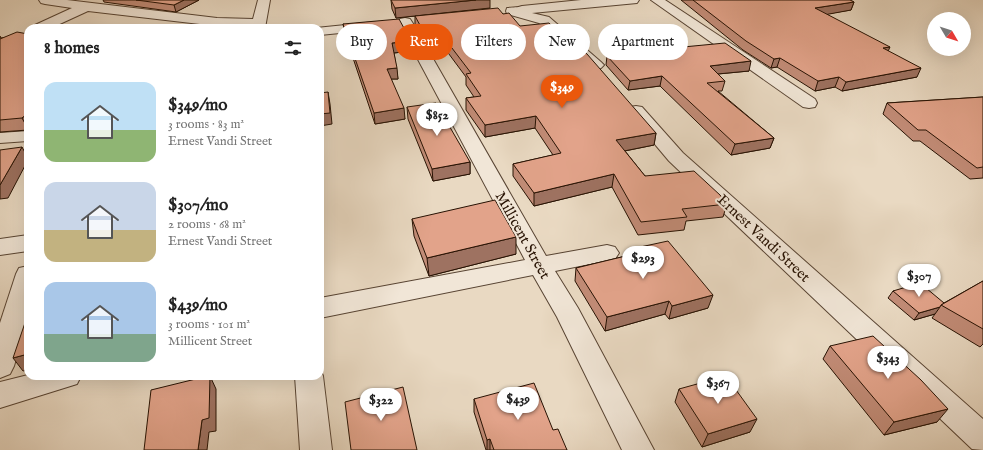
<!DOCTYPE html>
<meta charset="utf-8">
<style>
:root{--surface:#fff;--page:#f6f6f6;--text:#222;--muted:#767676;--accent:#ea580c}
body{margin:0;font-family:"IM FELL English",serif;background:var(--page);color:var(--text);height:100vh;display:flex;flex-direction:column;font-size:15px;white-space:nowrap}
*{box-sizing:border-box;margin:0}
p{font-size:13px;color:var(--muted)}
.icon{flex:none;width:22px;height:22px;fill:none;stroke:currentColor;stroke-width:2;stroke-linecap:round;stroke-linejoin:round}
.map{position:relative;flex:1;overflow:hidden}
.side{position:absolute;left:24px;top:24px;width:300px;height:356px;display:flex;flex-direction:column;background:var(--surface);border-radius:12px;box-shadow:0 4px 16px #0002}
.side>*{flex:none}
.guide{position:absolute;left:336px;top:24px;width:380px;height:36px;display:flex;gap:8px}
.needle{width:26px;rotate:129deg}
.fabs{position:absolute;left:927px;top:12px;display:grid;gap:8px}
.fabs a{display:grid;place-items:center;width:44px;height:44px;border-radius:50%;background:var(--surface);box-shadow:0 4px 16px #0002;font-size:20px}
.price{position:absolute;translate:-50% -34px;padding:0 9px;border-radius:14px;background:#fff;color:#222;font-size:13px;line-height:26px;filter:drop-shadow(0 1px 2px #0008)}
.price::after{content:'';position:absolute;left:50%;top:24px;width:12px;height:9px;margin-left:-6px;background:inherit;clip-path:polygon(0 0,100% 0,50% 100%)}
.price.selected{background:var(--accent);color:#fff}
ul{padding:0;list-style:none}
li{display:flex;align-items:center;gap:12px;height:100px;padding:0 20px}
li span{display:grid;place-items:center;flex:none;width:112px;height:80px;border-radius:12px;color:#555}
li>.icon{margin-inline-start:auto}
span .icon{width:48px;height:48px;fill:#fffc;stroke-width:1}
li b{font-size:17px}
h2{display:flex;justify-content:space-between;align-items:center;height:48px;padding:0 20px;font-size:17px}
.chip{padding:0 14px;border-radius:18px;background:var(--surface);box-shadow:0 4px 16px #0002;font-size:14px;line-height:36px}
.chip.selected{background:var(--accent);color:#fff}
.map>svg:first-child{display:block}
</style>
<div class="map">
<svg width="983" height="450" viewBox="0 0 983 450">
<rect width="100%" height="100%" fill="#e9d9c2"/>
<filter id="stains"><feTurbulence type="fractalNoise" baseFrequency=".005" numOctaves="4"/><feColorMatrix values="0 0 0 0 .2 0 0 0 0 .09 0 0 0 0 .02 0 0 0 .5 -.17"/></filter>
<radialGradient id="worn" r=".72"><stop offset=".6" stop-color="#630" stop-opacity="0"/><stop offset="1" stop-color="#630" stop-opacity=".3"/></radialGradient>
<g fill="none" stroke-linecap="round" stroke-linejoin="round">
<!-- minor casing -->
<g stroke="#584433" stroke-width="2">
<g id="minor">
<path d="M39,0H67L217,18L253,19L258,0H270L265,28L217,26L88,11L51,28H33L35,25L72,8L45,4L41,3Z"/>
<path d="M581,0H639L637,3L532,13L549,17L601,62L604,65L601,68L596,70L591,68L539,23L507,14L506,11L507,8C513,7 517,8 522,6Z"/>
<path d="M651,0H665L815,99L817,103L815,107L809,108L803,107Z"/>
<path d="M405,18L410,19L412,22L546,256L607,245L615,247L619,253L615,259L555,271L578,308L654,450H622L557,317L533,275L320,318V298L525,260L398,22L400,19Z"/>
<path d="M375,22L380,23L382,26L380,29L320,35V28H316Z"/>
<path d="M636,106L642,107L683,153L983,419V450L972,449L669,161L627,111L630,107Z"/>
<path d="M28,131V141L0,143V133Z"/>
<path d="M28,235V251L0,255V239Z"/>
<path d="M28,266V317L14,366L10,374L0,378V323L16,274L19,268Z"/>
<path d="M320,369L323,376L332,450H300L295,376H320Z"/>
<path d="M28,375V376H81L77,384L0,408V382Z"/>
</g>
</g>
<!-- minor -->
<use href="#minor" fill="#f1e6d7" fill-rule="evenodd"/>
</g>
<!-- wall -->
<g fill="#c28c77" stroke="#271203">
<path d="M103,0H199L176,12L104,2Z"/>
<path d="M391,0L490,8L396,18L392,9Z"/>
<path d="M681,0H850L854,2L851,10L826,14L888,51L917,77L842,91L835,87L815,91L777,67L771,68L743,50Z"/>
<path d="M503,14L656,133L654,145L625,151L645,176L727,204L723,217L686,221L684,230L638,235L612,187L534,206L513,176V164L553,155L535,128L485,137L466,110V98L474,97L466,85V77L443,46L428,48L415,26V16Z"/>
<path d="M343,24L411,41L412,51L394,53L398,79H391L405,119L375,124L345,34Z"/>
<path d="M28,34V130L0,132V36L1,38Z"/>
<path d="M662,49L749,71L718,74L725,81L722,91H718L774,138L770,148L731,155L660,86L628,90L606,65L607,56Z"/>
<path d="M983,97V178L970,179L920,141H913L883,114L887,103Z"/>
<path d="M407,107L470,162V174L433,181L408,119Z"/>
<path d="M412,219L516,254L429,276L414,236Z"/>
<path d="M631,249L708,308L669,319L665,314L605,331L575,281L576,268L630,255Z"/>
<path d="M983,281V344L980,347L932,318L935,314L914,320L888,298L893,291L944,303Z"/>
<path d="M830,346L937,422L884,435L823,359Z"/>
<path d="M679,389L750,432L702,447L675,402Z"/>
<path d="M474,399L553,430L567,450H486L474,412Z"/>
</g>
<!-- shaded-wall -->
<g fill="#9e7261" stroke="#271203">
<path d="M184,0H199L176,12L174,5Z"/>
<path d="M476,0H490V8L396,18L395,8Z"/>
<path d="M854,2L851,10L813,17L815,8Z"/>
<path d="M442,35L443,46L428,48L427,38Z"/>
<path d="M411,41L412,51L393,53L392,43Z"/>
<path d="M890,47L886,56L883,48Z"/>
<path d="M780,58L777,67L771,68L774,59Z"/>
<path d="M751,61L749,71L707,75L710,66Z"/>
<path d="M397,68L398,79H388L387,69Z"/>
<path d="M921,68L917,77L842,91L846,82Z"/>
<path d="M662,76L660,86L628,90L630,81Z"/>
<path d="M839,77L835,87L815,91L818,81Z"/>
<path d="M328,92L330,104L332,124L320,126V114Z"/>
<path d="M404,108L405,119L375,124L374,113Z"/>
<path d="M28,113V129L22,118Z"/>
<path d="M536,116L535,128L485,137V125Z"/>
<path d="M656,133L654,145L614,153L616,140Z"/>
<path d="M774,138L770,148L731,155L735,144Z"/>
<path d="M22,147L28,158V160L8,198L0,199V185Z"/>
<path d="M470,162V174L433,181L432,169Z"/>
<path d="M614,174L612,187L534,206V193Z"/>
<path d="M516,237V254L429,276L427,258Z"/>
<path d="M713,295L708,308L669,319L672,306Z"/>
<path d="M669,301L665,314L605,331L607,317Z"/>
<path d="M940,307L935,314L914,320L919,313Z"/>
<path d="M28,354V370L23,371L13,358Z"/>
<path d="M210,376L216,389V431L209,432L207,450H198L202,420Z"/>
<path d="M948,409L937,422L884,435L894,422Z"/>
<path d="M757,419L750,432L702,447L708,434Z"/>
<path d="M490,439V450H487V440Z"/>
</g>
<!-- building -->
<g fill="#e2a38a" stroke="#271203">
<path d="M136,0H184L174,5Z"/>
<path d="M391,0H476L395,8Z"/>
<path d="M693,0H850L854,2L815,8L890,47L883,48L921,68L846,82L839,77L818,81L780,58L774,59L746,41Z"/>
<path d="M498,8L503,14L509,13L520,26L549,23L572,45H576L587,54L656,133L616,140L645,176L694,171L720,195L727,204L682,209L687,217L641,222L614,174L534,193L513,164L561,153L536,116L485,125L466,98L481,96L466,74L471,73L442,35L427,38L415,16Z"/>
<path d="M399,19L411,41L392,43L397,68L387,69L404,108L374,113L343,24Z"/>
<path d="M17,32L28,34V113L22,118L0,120V39Z"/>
<path d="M725,43L751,61L710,66L725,81L707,83L774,138L735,144L662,76L630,81L607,56L661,48L662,49Z"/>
<path d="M328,92L330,113L320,114V93Z"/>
<path d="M983,97V167L977,168L926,130H918L887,103Z"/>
<path d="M436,103L470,162L432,169L407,107Z"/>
<path d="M22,147L0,185V150Z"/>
<path d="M495,200L516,237L427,258L412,219Z"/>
<path d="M668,241L713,295L672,306L669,301L607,317L576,268L634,254L631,249Z"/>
<path d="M983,281V329L941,305Z"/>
<path d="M920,283L944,303L941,305L940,307L919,313L893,291Z"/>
<path d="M28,314V354L13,358Z"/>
<path d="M873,336L921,380L948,409L894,422L830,346Z"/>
<path d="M208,376H210L209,418L202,420L198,450H144L151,390Z"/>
<path d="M726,376L757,419L708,434L679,389Z"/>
<path d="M534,383L553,430L558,429L567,450H494L490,439L487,440L474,399Z"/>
<path d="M403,387L417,450H351L345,402Z"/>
</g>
<g text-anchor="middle" stroke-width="4" stroke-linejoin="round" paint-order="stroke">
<!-- street labels -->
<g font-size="15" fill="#271203" stroke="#f1e6d7">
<text transform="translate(523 235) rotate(61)" y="5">Millicent Street</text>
<text transform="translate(764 238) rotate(43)" y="5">Ernest Vandi Street</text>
</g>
</g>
<rect width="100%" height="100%" filter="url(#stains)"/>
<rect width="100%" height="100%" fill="url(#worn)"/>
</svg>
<div class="fabs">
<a><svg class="needle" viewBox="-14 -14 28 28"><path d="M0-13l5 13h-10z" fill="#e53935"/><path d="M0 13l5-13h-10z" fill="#767676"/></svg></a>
</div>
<b class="price selected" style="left:562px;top:109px">$349</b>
<b class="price" style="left:437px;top:137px">$852</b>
<b class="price" style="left:643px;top:280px">$293</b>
<b class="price" style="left:919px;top:298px">$307</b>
<b class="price" style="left:888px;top:380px">$343</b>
<b class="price" style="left:718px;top:405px">$367</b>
<b class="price" style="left:518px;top:421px">$439</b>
<b class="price" style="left:381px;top:422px">$322</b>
<div class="guide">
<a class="chip">Buy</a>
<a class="chip selected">Rent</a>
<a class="chip">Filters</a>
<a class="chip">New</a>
<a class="chip">Apartment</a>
</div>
<section class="side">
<h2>8 homes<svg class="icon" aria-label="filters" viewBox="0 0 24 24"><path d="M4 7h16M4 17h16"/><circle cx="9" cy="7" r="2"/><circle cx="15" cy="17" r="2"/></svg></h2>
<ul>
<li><span style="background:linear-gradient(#bfe0f5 60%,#8fb573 0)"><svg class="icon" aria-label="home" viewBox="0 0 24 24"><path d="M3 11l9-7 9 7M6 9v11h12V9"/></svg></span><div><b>$349/mo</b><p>3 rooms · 83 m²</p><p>Ernest Vandi Street</p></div></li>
<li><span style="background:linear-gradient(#c9d6e8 60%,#c2b280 0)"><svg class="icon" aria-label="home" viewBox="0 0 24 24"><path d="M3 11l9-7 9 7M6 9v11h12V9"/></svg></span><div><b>$307/mo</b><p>2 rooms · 68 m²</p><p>Ernest Vandi Street</p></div></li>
<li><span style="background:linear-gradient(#a9c7e8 65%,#7fa58c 0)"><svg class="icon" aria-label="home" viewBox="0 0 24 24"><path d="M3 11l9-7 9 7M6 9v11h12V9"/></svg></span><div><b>$439/mo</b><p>3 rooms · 101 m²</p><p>Millicent Street</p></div></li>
</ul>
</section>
</div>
